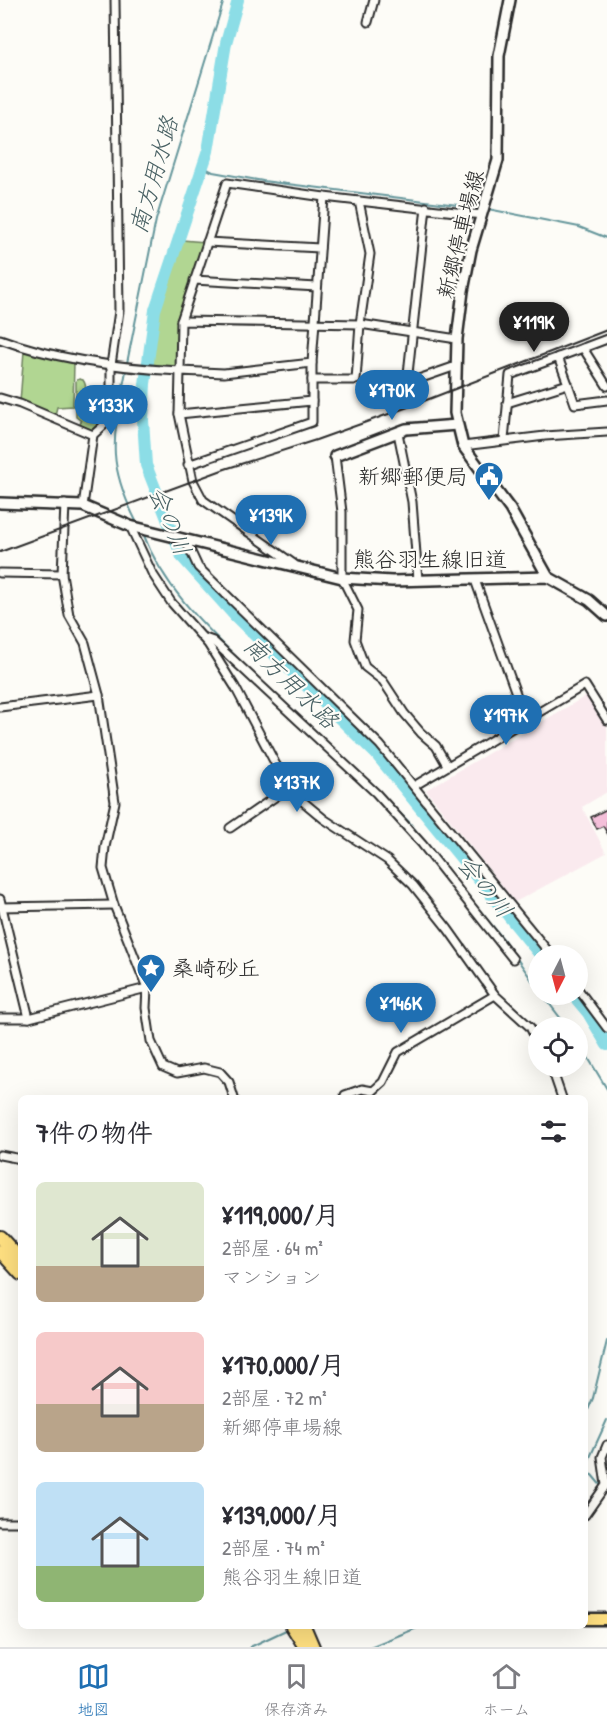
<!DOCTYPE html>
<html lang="ja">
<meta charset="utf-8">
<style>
:root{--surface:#fff;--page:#f2f2f3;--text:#2b2b33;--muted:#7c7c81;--line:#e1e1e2;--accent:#1f6fb2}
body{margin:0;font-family:"Patrick Hand","Klee One",sans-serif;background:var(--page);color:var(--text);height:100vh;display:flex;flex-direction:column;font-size:22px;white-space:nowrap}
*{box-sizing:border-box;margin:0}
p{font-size:20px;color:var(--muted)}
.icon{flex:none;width:33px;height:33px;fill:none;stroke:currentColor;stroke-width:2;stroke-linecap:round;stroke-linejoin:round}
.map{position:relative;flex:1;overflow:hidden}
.details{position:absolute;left:18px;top:1095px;width:570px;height:534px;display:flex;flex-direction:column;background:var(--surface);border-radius:9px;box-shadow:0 6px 24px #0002}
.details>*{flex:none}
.needle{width:39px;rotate:186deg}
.tools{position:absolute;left:528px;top:945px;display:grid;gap:12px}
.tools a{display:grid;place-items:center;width:60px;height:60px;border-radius:50%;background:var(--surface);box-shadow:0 6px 24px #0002;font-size:30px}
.price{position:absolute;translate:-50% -51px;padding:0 14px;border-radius:21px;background:var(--accent);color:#fff;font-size:20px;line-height:39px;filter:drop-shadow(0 2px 3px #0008)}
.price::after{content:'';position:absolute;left:50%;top:36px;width:18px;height:14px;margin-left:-9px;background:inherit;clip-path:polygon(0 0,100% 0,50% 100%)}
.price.selected{background:#222;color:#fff}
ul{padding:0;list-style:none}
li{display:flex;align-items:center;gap:18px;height:150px;padding:0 18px}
li span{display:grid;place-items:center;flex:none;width:168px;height:120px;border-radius:9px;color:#555}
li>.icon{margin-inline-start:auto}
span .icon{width:72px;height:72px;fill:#fffc;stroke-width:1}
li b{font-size:26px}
h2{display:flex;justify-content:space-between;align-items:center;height:72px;padding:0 18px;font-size:26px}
.tab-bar{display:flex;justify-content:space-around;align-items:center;height:84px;border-top:2px solid var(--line);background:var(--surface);font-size:16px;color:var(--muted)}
.tab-bar a{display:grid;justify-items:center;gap:3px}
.tab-bar .selected{color:var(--accent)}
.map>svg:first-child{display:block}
</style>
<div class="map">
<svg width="607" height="1647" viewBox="0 0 607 1647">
<rect width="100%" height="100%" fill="#fdfcf7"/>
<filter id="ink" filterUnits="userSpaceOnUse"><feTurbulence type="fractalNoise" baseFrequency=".0167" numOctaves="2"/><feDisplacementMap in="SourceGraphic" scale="12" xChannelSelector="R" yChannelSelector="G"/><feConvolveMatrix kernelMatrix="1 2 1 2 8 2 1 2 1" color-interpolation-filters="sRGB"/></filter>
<g filter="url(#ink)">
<!-- built -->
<path fill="#faeaee" d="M591,693L607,720V792L582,807L606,853L515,902L426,790Z"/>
<!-- green -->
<g fill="#b1d692" stroke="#6e805e" stroke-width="1.5">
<path d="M182,240L205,242L180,321L178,370L151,369L160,306Z"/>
<path d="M24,351L74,362L73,406L57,407L55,415L20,402Z"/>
<path d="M79,379L83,380C89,389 83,392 80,399L83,407H91L92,393L97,388L108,394C109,408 104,423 92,430L80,425L81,421L76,417V381Z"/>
</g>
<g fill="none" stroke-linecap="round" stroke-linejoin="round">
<!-- stream -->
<g stroke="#65969b" stroke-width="2">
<path d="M203,167L213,172L263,181L482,208"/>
<path d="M488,209L579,227L607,238"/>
<path d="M127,363L156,220L224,0"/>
<path d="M126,371C113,438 105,461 138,525"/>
<path d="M143,533C167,598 222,641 269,689"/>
<path d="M308,726L320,736"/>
<path d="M359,773L410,823L425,842"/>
<path d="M451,875L504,940L538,989"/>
<path d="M542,994L568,1028"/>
<path d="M578,1041L607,1089"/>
<path d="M585,1417L593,1398L607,1341"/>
<path d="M585,1468L607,1420"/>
<path d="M585,1473L592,1475L607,1493"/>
<path d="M250,1647L286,1630"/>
<path d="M370,1647L422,1626"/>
</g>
<!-- river -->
<g stroke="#8cdde6" stroke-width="12">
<path d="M238,0L226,43L208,151L155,310L145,384L143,420L146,465L182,557L235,616L376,754L541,956"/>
<path d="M572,994L588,1013L607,1045"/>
</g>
</g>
<!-- building -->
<path fill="#f4bfd9" stroke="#2b2b2b" stroke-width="1.5" d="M607,809V833L603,826L597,829L591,817Z"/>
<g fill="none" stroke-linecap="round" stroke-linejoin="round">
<!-- street casing -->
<g stroke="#2b2b2b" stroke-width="11">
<g id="street">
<path d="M368,22L374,0"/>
<path d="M426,207L407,383L456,366"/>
<path d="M207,242L320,248"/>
<path d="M194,280L317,287"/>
<path d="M181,321L227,183L324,197"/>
<path d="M0,339C57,360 119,368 180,371L181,321L360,324L457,339"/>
<path d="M583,348L607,339"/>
<path d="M312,380H356L360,324L370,254L359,201"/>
<path d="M568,384L575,404L607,400"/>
<path d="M0,398L20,404L93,435"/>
<path d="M507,403L568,384L558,357"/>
<path d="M179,414L312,401"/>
<path d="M398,433L412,502L418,580"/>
<path d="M504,440L510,375L583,348L607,386"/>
<path d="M463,446L545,436L607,432"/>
<path d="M335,456L342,512V578L358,610L355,640L365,667L383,681L404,713L421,733L436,746L447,765"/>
<path d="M188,465L312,422V363"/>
<path d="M83,506L93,435L103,426L111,401V365L119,311L115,0"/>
<path d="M130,526L152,573L171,602L208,644L235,687L276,765L300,799L324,819L387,860L413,885L448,929L495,995L530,1027L538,1043"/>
<path d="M185,539L198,567L380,745L552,956"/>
<path d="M294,564L203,500L193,481L179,414L180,371L224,373L312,363L324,197L482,215"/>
<path d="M0,573L62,574L65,504"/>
<path d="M62,574L69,615L85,643L99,695L115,802L105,847L103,868L114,905L147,988L146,1008L151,1041L163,1067L177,1073L204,1068L220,1072L229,1082L234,1098"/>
<path d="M475,580L526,721"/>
<path d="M202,637L213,641L376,793L422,844L513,959"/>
<path d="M0,707L99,695"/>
<path d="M414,786L585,685L607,720"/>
<path d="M230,828L291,786"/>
<path d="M0,899L29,1018"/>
<path d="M0,907L114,905"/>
<path d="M578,989L607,1028"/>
<path d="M0,1018H29L147,988"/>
<path d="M551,1066L562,1098"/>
<path d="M344,1098L345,1095L362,1089L373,1091L383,1082L398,1052L495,995"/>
<path d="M0,1155L21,1159"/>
<path d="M585,1515L606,1485L602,1457L607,1445"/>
<path d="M0,1522H21"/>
</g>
</g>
<!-- secondary casing -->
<g stroke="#2b2b2b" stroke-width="14">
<g id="secondary">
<path d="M510,0L499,56L498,160L471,250L463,291L457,339L455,413L463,446L510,509L548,577"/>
<path d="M335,456L406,429L457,425"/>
<path d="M0,503L83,506L130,526L342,578L392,581L548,577L589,600L607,616"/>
</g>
</g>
<!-- primary casing -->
<g stroke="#2b2b2b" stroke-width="15">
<path id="primary" d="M585,1619H607"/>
</g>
<!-- highway casing -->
<g stroke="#2b2b2b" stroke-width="16">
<g id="highway">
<path d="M0,1237L21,1260"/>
<path d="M0,1251L21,1274"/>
<path d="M292,1626L305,1647"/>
<path d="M304,1626L313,1647"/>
</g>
</g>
<!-- street -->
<use href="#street" stroke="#fdfcf7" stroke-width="7"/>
<!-- secondary -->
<use href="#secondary" stroke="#fdfcf7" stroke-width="9"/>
<!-- primary -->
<use href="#primary" stroke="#fedf80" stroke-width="10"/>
<!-- highway -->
<use href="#highway" stroke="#fedf80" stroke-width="12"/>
<!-- rail -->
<path stroke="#2b2b2b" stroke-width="2" d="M0,552L225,469L316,440L411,406L607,330"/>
</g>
</g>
<!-- icons -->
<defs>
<g id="civic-pin" transform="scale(1.5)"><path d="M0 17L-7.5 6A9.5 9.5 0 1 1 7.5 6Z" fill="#1f6fb2" stroke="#fdfcf7"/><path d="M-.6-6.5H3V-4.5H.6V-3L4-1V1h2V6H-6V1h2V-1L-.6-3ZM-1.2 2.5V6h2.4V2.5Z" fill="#fff"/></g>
<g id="sight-pin" transform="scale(1.5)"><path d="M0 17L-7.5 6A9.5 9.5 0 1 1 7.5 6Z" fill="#1f6fb2" stroke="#fdfcf7"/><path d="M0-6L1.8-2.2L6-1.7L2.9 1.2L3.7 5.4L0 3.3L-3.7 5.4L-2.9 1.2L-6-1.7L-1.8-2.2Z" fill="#fff"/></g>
</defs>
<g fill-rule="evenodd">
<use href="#civic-pin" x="489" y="476"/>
<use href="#sight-pin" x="151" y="968"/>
</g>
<g text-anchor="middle" stroke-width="4.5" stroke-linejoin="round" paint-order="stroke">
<!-- street labels -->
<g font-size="22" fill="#2b2b2b" stroke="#fdfcf7">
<text transform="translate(460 234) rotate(-76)" y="8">新郷停車場線</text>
<text x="430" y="567">熊谷羽生線旧道</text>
</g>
<!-- poi labels -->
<g font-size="22" fill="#2b2b2b" stroke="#fdfcf7" text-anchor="end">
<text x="468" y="484">新郷郵便局</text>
<text x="172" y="976" text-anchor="start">桑崎砂丘</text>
</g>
<!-- water labels -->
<g font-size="24" font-style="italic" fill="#486063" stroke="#fdfcf7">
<text transform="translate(154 175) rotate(-74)" y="8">南方用水路</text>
<text transform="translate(170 521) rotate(67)" y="8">会の川</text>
<text transform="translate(291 683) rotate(44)" y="8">南方用水路</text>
<text transform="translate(485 887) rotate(51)" y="8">会の川</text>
</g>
</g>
</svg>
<div class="tools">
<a><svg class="needle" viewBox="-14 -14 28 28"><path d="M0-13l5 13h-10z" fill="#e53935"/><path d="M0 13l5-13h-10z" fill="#7c7c81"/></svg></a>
<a><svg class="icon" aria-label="locate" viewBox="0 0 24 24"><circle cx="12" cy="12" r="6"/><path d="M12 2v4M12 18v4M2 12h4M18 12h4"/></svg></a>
</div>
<b class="price selected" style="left:534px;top:353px">¥119K</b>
<b class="price" style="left:392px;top:421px">¥170K</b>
<b class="price" style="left:111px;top:436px">¥133K</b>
<b class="price" style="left:271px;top:546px">¥139K</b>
<b class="price" style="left:506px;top:746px">¥197K</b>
<b class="price" style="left:297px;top:813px">¥137K</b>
<b class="price" style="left:401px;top:1034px">¥146K</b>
<section class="details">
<h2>7件の物件<svg class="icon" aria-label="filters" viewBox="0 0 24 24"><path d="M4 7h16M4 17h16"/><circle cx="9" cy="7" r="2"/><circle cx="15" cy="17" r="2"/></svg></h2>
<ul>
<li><span style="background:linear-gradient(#dfe7d0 70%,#b9a48a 0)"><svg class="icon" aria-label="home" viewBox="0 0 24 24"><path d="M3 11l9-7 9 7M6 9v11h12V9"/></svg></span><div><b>¥119,000/月</b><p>2部屋 · 64 m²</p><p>マンション</p></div></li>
<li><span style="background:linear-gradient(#f6c9c9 60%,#b9a48a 0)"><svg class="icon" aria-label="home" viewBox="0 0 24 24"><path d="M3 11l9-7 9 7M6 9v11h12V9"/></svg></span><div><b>¥170,000/月</b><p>2部屋 · 72 m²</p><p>新郷停車場線</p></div></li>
<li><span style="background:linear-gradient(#bfe0f5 70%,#8fb573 0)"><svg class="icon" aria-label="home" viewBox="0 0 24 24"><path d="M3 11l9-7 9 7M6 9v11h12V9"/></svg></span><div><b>¥139,000/月</b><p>2部屋 · 74 m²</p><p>熊谷羽生線旧道</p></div></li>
</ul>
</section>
</div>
<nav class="tab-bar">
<a class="selected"><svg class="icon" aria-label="map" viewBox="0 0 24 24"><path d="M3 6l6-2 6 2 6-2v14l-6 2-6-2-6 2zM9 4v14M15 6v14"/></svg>地図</a>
<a><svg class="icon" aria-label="saved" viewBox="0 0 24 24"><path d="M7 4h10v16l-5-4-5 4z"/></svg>保存済み</a>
<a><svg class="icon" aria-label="home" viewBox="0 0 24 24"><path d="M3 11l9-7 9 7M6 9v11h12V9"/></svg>ホーム</a>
</nav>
